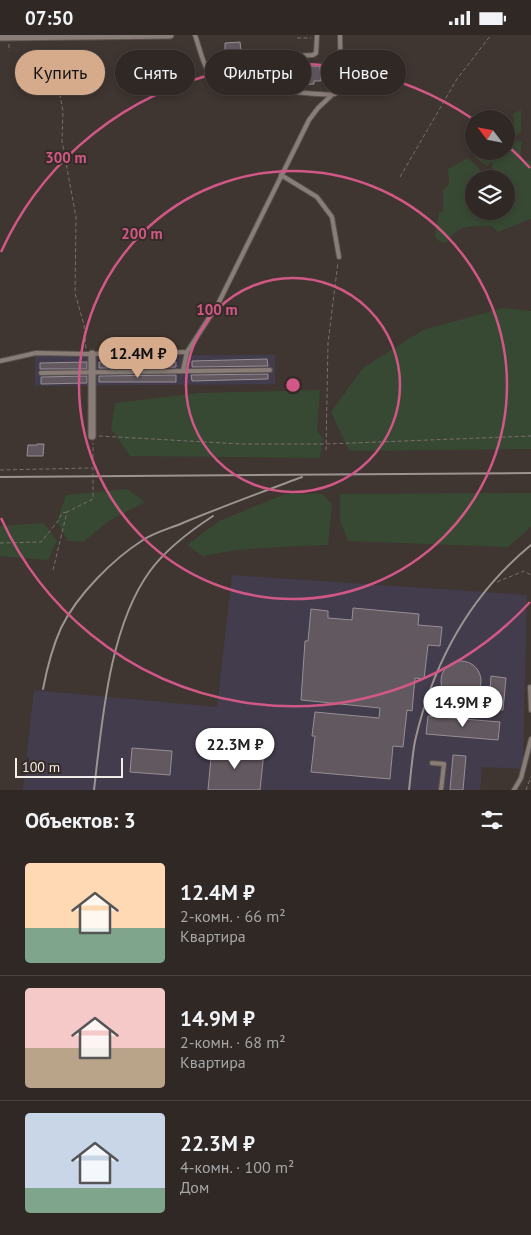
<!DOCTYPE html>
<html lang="ru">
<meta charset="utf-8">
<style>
:root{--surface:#2f2825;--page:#37302d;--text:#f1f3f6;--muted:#a7a6a7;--line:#4a4442;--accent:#d6ab8b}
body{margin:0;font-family:"PT Sans",sans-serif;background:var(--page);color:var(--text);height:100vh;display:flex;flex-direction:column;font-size:19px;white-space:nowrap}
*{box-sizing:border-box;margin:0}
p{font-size:16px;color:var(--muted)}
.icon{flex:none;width:28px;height:28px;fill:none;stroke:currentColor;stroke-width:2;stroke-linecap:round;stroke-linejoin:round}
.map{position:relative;height:755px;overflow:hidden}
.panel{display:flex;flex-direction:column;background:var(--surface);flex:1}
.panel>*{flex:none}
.banner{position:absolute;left:15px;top:15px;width:501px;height:45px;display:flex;gap:10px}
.needle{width:32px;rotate:302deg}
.buttons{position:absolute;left:465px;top:75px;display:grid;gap:10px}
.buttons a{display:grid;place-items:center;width:50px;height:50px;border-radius:50%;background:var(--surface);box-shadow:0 2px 8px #0003,0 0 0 1px var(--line);font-size:25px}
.scale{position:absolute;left:15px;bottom:12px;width:108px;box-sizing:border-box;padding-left:5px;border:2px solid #f3edea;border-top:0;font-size:14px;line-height:18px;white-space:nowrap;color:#f3edea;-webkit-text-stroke:4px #352b27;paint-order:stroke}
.price{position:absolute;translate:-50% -42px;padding:0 11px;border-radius:18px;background:#fff;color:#222;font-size:16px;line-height:32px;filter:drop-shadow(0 1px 2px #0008)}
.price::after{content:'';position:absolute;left:50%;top:30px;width:15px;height:11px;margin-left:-8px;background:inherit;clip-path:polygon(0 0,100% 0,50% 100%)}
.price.selected{background:var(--accent);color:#111}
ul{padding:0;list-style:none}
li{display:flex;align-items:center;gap:15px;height:125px;padding:0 25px}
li+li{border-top:1px solid var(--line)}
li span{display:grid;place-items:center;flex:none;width:140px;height:100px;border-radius:5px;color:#555}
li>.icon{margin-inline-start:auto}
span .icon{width:60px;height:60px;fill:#fffc;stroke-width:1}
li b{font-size:21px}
h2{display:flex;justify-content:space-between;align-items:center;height:60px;padding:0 25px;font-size:21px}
.pill{padding:0 18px;border-radius:22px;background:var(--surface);box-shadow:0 2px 8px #0003,0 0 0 1px var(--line);font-size:18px;line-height:45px}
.pill.selected{background:var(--accent);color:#111}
.status{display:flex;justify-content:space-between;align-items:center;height:35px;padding:0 25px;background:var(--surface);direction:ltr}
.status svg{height:14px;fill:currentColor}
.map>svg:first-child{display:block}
</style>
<div class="status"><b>07:50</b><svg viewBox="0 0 49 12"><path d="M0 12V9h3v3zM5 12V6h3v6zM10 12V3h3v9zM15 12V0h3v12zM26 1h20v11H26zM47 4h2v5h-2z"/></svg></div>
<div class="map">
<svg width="531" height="755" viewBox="0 0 531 755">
<rect width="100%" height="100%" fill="#3f3531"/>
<!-- industrial -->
<g fill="#433c4c">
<path d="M275,320V349L35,351V321Z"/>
<path d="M232,540L527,560L523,734L482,732L480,755H23L34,655L217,672Z"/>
</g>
<!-- green -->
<g fill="#384933">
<path d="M521,75V97L513,104L522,107L520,122L524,126H531V184L498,197L492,191C470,192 460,188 446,208L439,206L435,202L439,177H443V155L449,149L448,134L468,123L479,133L484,143L474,144V176H506V144H503V140L492,133V126L487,131L478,125L472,118L474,107V116H506V93L514,89L513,79Z"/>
<path d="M503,273L531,276V414L349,416L331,377L363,333L423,295Z"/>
<path d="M320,355L317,396L323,403L320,423L130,421L111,394L115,368L199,358Z"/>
<path d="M127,454L145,467L109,486L83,507L68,506L57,486L66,460Z"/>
<path d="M531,458V492L508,512L348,506L340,485V459Z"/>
<path d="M285,459H323L332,470L328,510C286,512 244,512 203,521L187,510L219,486Z"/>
<path d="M44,488L57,506L48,525L0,521V491Z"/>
</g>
<!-- building -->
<g fill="#62585f" stroke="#988e96">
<path d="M240,7L241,15H243L244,32H241V39H225V8Z"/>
<path d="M320,31L321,46H314V49L297,50V47H290L289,32Z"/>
<path d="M267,324L268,331L192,332V326Z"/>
<path d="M87,327V334H40V328Z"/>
<path d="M99,327H176V332L99,333Z"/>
<path d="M268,339V344L192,346L191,340Z"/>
<path d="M176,340V347H99V341Z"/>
<path d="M87,341V348L41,349V342Z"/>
<path d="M37,409H44L43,421H27L28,410H37Z"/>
<path d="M353,573L419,579L418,590L442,592L440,611L428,610L424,644L415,643L412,676L407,675L403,712L393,711L390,744L311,737L315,701H312L315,677L379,683L380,673L301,665L305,606H308L311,574L328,576V583L352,585Z"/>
<circle cx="461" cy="646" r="20"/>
<path d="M491,641L506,643L503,675L489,674Z"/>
<path d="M428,681L500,687L498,705L426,699Z"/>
<path d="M212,712L264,717L260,755H208Z"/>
<path d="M132,713L172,716L170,740L130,737Z"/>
<path d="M453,720L466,721L463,755H450Z"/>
</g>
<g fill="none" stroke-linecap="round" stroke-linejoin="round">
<!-- lane casing -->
<g stroke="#5b534f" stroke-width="6">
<g id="lane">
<path d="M195,0C199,11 202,26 208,36C225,64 262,58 289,57C305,57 320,61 335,59L341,51L340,0"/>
<path d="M258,50C258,39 251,31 254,18L284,17L296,21L313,20L316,18L317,0"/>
<path d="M281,140L317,162L332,182L339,222"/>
<path d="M0,326L36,318L87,319L187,317L218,269L309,85L318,73L333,59"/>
<path d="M183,336L187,317"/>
<path d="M41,338L270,335"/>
<path d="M530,652L531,675"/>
<path d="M432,728L444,729L441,755"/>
<path d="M514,755L521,743L531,704"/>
</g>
</g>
<!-- street casing -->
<g stroke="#5b534f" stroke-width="9">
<g id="street">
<path d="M0,2L170,0"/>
<path d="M92,319V401"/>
</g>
</g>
<!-- path -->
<g stroke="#786f6c" stroke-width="1" stroke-dasharray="4 2.5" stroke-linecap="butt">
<path d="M297,3H311"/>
<path d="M9,9V16"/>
<path d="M48,15L56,40L63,76L62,106L76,182L75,258L84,290L86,314"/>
<path d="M400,142L457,44L491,0"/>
<path d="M99,401L241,409H327L531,401"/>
<path d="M326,415L328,308L338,227"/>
<path d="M0,435L92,433"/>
<path d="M0,508L41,507L58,486L62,478L67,477"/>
<path d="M53,535L67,477L93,464V408"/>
<path d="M497,547L524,536L531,540"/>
<path d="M526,755L531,742"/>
</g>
<!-- lane -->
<use href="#lane" stroke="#897d78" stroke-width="4"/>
<!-- street -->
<use href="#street" stroke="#897d78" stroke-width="7"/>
<!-- rail -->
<g stroke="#9c9491" stroke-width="2">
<path d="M0,442L531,438"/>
<path d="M43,654C47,633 52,613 61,593C77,560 113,524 143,505C155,497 172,493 185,487C224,471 262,457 302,442"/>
<path d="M94,755C102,687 109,592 150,536C166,514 190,496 213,481"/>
<path d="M409,755C411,739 412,722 415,706C433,628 469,561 531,510"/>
</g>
</g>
<!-- distance rings -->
<g fill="none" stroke="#d15886" stroke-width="2.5">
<circle cx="293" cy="350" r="107"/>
<circle cx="293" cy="350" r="214"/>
<path d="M530 567A321 321 0 0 1 1 483M1 217A321 321 0 0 1 473 84M508 111A321 321 0 0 1 530 133"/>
</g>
<circle cx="293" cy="350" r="8" fill="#d15886" stroke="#352b27" stroke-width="2.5"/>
<g font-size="15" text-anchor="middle" font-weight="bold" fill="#d15886" stroke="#352b27" stroke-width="4" stroke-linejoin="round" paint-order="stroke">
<text x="66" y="128">300 m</text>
<text x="142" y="204">200 m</text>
<text x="217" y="280">100 m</text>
</g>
</svg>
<div class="buttons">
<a><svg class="needle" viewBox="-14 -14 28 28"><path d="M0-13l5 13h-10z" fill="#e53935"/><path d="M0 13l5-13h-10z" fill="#a7a6a7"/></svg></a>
<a><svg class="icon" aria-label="layers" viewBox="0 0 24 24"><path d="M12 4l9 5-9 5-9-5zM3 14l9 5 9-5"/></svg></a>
</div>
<div class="scale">100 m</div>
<b class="price selected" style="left:138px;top:344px">12.4M ₽</b>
<b class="price" style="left:463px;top:693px">14.9M ₽</b>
<b class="price" style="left:235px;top:735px">22.3M ₽</b>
<div class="banner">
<a class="pill selected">Купить</a>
<a class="pill">Снять</a>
<a class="pill">Фильтры</a>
<a class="pill">Новое</a>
</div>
</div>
<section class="panel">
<h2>Объектов: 3<svg class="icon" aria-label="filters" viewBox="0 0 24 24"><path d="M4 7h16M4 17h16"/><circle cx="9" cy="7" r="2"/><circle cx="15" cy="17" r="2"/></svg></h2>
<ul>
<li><span style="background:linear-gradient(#ffd9b3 65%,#7fa58c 0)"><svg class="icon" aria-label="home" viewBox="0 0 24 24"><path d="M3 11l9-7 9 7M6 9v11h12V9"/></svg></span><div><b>12.4M ₽</b><p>2-комн. · 66 m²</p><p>Квартира</p></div></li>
<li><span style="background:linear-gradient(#f6c9c9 60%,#b9a48a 0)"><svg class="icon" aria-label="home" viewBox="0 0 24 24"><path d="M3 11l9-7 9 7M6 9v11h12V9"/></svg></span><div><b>14.9M ₽</b><p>2-комн. · 68 m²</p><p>Квартира</p></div></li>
<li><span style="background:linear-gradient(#c9d6e8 75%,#7fa58c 0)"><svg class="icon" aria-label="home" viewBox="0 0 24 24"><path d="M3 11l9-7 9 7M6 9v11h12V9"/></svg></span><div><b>22.3M ₽</b><p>4-комн. · 100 m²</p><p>Дом</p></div></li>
</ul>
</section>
